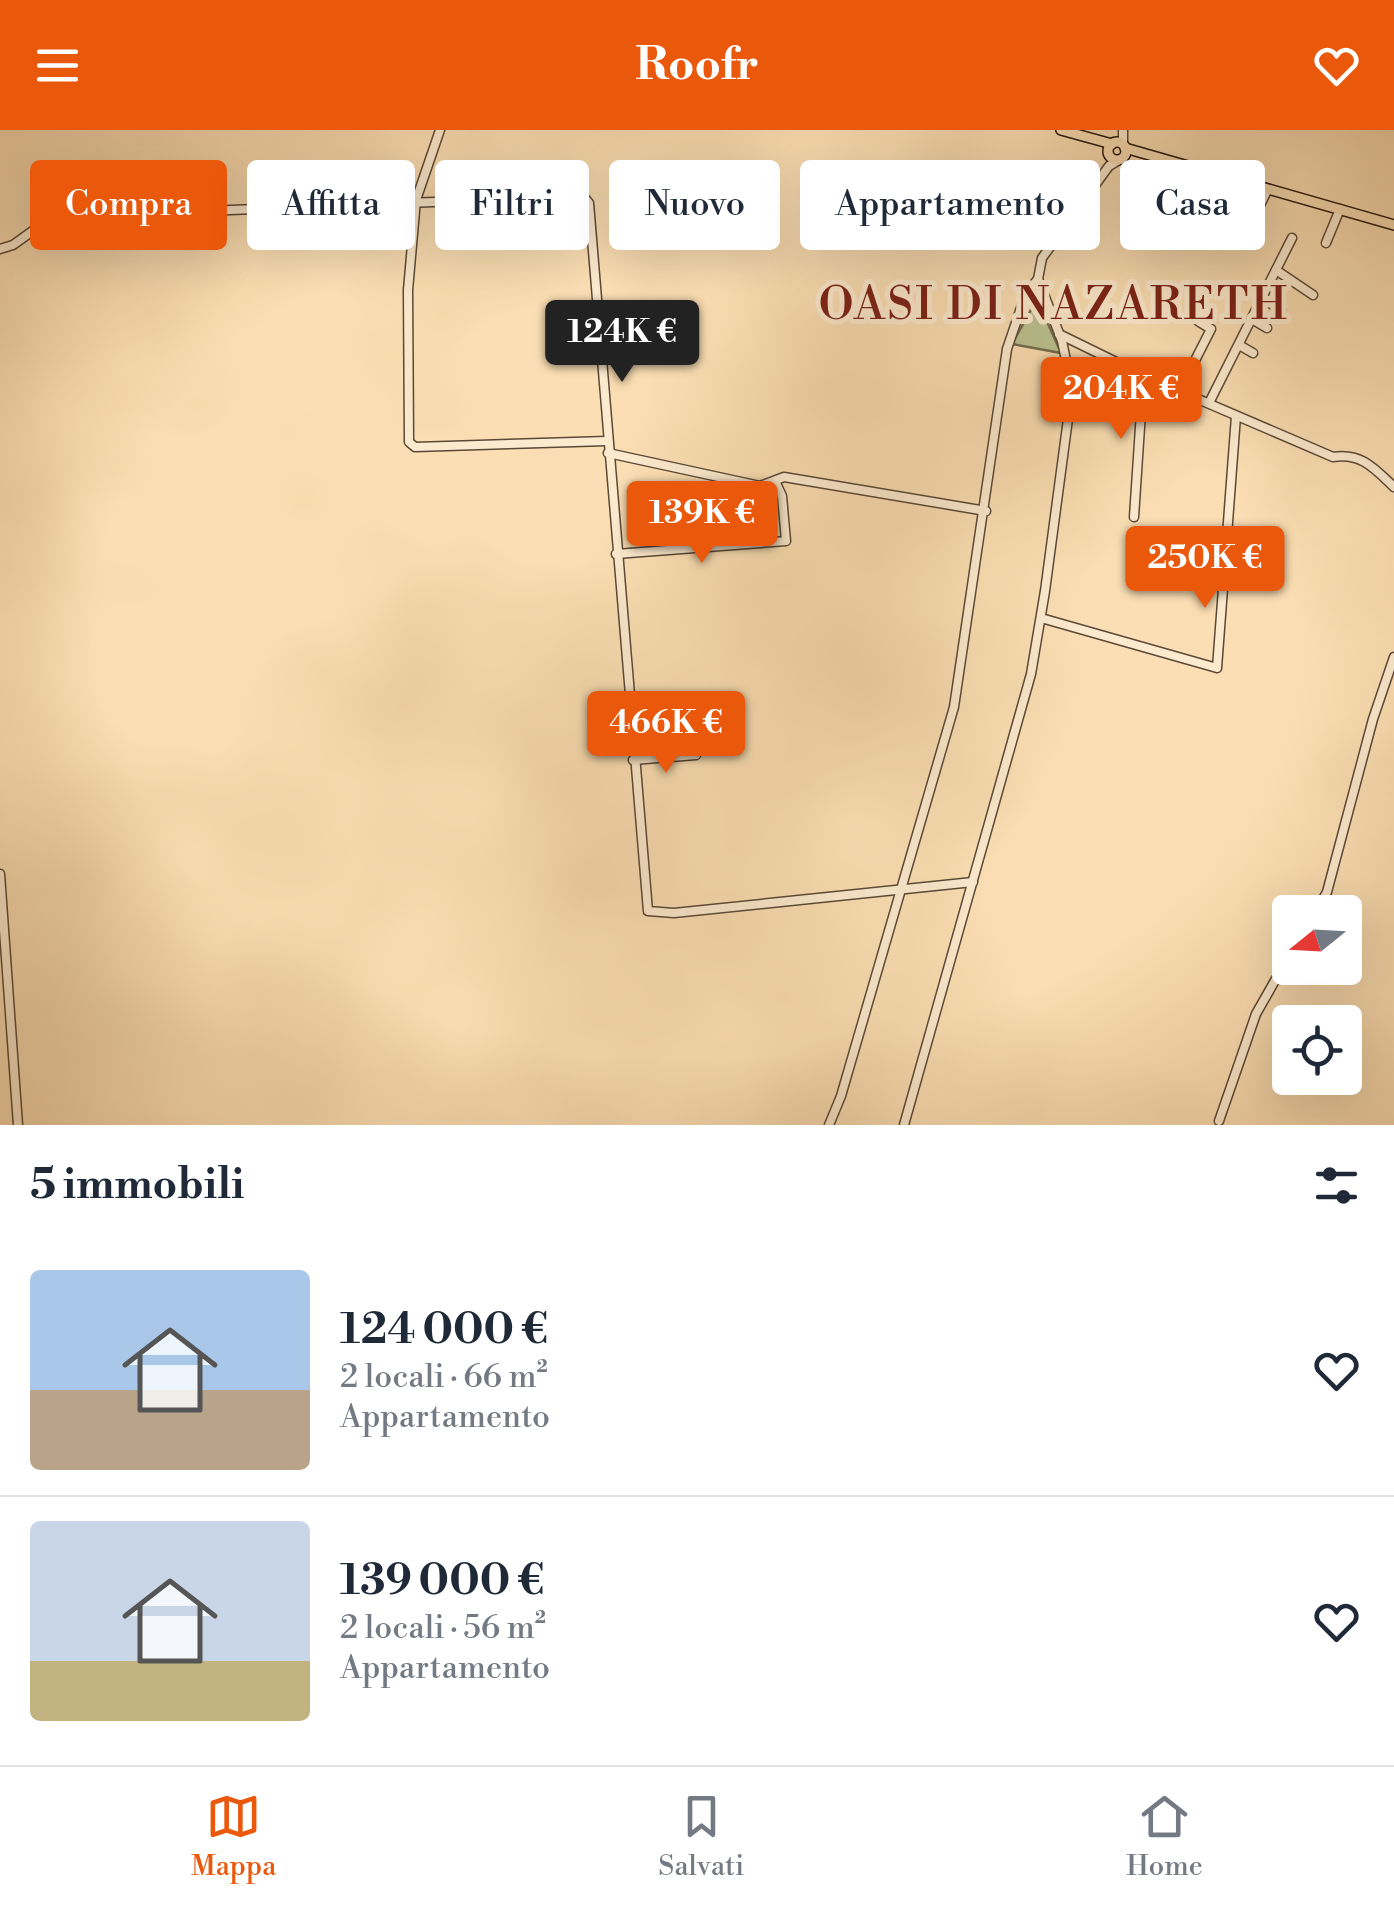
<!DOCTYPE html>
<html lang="it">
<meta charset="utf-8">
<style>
:root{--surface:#fff;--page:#f2f2f3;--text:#1f2937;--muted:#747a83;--line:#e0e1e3;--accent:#ea580c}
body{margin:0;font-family:"Libre Bodoni",serif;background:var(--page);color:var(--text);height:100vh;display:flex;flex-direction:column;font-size:38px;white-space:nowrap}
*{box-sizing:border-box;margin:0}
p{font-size:32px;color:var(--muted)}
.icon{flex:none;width:55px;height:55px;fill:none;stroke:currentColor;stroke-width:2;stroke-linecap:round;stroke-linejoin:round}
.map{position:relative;height:995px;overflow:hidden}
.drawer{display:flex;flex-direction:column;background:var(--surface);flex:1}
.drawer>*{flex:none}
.guide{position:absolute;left:30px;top:30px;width:1335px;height:90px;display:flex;gap:20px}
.needle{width:65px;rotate:252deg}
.fabs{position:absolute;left:1272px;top:765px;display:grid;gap:20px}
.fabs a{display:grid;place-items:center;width:90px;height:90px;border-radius:10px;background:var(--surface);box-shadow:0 10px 40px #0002;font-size:50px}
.price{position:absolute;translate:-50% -85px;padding:0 22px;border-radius:10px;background:var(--accent);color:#fff;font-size:32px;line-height:65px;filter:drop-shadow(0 2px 5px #0008)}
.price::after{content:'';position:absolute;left:50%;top:60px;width:30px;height:22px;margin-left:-15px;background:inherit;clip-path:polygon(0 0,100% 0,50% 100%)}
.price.current{background:#222;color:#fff}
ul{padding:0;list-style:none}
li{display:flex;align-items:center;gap:30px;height:250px;padding:0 30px}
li+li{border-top:2px solid var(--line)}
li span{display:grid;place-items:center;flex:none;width:280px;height:200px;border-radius:10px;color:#555}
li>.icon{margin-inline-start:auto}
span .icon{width:120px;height:120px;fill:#fffc;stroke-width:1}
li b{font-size:42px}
h2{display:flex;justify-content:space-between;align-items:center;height:120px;padding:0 30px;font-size:42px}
.tag{padding:0 35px;border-radius:10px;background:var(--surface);box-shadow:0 10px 40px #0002;font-size:35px;line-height:90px}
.tag.current{background:var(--accent);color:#fff}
header{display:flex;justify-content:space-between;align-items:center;height:130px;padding:0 30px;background:var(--accent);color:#fff;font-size:45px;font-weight:800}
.tabs{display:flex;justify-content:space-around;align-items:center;height:140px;border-top:2px solid var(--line);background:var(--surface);font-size:28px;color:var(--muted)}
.tabs a{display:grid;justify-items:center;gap:5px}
.tabs .current{color:var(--accent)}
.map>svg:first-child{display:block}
</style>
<header><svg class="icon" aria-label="menu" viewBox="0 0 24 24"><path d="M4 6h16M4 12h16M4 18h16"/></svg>Roofr<svg class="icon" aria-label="heart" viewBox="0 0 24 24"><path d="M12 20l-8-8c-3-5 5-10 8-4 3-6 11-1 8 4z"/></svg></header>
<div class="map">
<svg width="1394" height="995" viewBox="0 0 1394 995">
<rect width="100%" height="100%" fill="#fbdeb3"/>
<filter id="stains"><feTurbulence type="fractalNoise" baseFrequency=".002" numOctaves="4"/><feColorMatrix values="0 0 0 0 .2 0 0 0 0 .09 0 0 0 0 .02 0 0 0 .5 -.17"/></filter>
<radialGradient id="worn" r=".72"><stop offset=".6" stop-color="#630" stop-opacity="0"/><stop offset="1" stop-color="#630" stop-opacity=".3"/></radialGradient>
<!-- green -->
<path fill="#bac290" stroke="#706c4e" stroke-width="2.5" d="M1037,169L1061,223L1012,214Z"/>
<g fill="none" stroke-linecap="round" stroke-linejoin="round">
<!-- minor casing -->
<g stroke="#5b4936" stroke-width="11">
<g id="minor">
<path d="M440,0L416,70L408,160L409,312L415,317L607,311"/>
<path d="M1123,14V0"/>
<path d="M1241,113L1268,59"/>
<path d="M1326,113L1340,79"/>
<path d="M0,119L13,115L52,87L583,66L589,73L648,781L674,783L973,752"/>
<path d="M1276,140L1313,165"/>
<path d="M1262,168L1281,180"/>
<path d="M1252,189L1267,198"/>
<path d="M1059,204L1149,248L1333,327C1361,322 1375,339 1394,357"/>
<path d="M1239,215L1253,223"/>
<path d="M1180,260L1211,199L1198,191"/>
<path d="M1209,273L1292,108"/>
<path d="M608,323L760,356L784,347L986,381"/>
<path d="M1134,387L1142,267L1149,248"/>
<path d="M616,424L786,411L782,366L775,351"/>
<path d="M1041,488L1217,538L1236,286"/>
<path d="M633,630L696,625"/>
<path d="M0,744L18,995"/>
<path d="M1316,782L1327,762L1373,589L1394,527"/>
<path d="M1219,991L1256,884L1290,824"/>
<path d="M829,995L841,966L954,577L1007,219L1026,163L1038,149"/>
<path d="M904,995L1031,544L1045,461L1072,259L1062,211L1038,149L1042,128L1109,36L1119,30"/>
</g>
</g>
<!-- major casing -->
<g stroke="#26170d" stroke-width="12">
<g id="major">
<path d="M1061,0L1112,14"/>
<circle cx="1117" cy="21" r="9"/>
<path d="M1125,18L1394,95"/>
</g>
</g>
<!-- minor -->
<use href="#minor" stroke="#fceace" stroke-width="8"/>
<!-- major -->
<use href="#major" stroke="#fbdeb3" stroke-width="9"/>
</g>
<g text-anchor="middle" stroke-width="10" stroke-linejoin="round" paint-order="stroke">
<!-- quarter labels -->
<g font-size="45" letter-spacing="2.5" fill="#7a1f14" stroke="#fceace">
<text x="1054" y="189">OASI DI NAZARETH</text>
</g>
</g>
<rect width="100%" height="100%" filter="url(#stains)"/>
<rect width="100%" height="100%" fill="url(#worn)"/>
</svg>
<div class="fabs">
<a><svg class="needle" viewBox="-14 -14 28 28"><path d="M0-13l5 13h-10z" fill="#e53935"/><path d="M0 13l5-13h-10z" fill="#747a83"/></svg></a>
<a><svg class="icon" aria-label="locate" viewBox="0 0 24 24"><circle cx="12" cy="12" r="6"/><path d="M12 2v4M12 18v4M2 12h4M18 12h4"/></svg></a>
</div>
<b class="price current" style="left:622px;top:255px">124K €</b>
<b class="price" style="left:1121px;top:312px">204K €</b>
<b class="price" style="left:702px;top:436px">139K €</b>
<b class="price" style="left:1205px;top:481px">250K €</b>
<b class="price" style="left:666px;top:646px">466K €</b>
<div class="guide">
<a class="tag current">Compra</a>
<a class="tag">Affitta</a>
<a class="tag">Filtri</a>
<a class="tag">Nuovo</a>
<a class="tag">Appartamento</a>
<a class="tag">Casa</a>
</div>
</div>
<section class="drawer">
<h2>5 immobili<svg class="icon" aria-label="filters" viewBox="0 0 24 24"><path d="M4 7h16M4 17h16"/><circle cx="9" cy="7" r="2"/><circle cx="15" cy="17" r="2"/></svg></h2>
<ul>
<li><span style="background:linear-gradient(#a9c7e8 60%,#b9a48a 0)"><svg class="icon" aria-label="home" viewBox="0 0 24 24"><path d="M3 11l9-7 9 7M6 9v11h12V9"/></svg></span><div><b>124 000 €</b><p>2 locali · 66 m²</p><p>Appartamento</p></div><svg class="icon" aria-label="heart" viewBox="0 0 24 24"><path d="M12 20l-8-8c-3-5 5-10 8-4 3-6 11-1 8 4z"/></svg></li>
<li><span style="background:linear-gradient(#c9d6e8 70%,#c2b280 0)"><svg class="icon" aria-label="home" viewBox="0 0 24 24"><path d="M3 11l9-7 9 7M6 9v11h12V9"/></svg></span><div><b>139 000 €</b><p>2 locali · 56 m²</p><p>Appartamento</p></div><svg class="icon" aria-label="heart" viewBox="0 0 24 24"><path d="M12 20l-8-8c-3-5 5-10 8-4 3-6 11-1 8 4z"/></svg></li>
</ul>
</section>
<nav class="tabs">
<a class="current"><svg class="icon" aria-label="map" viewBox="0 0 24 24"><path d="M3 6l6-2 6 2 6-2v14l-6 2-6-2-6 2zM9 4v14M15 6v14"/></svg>Mappa</a>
<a><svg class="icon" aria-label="saved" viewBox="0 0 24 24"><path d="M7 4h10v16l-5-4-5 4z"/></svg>Salvati</a>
<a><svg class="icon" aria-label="home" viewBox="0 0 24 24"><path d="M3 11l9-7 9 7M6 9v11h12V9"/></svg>Home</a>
</nav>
